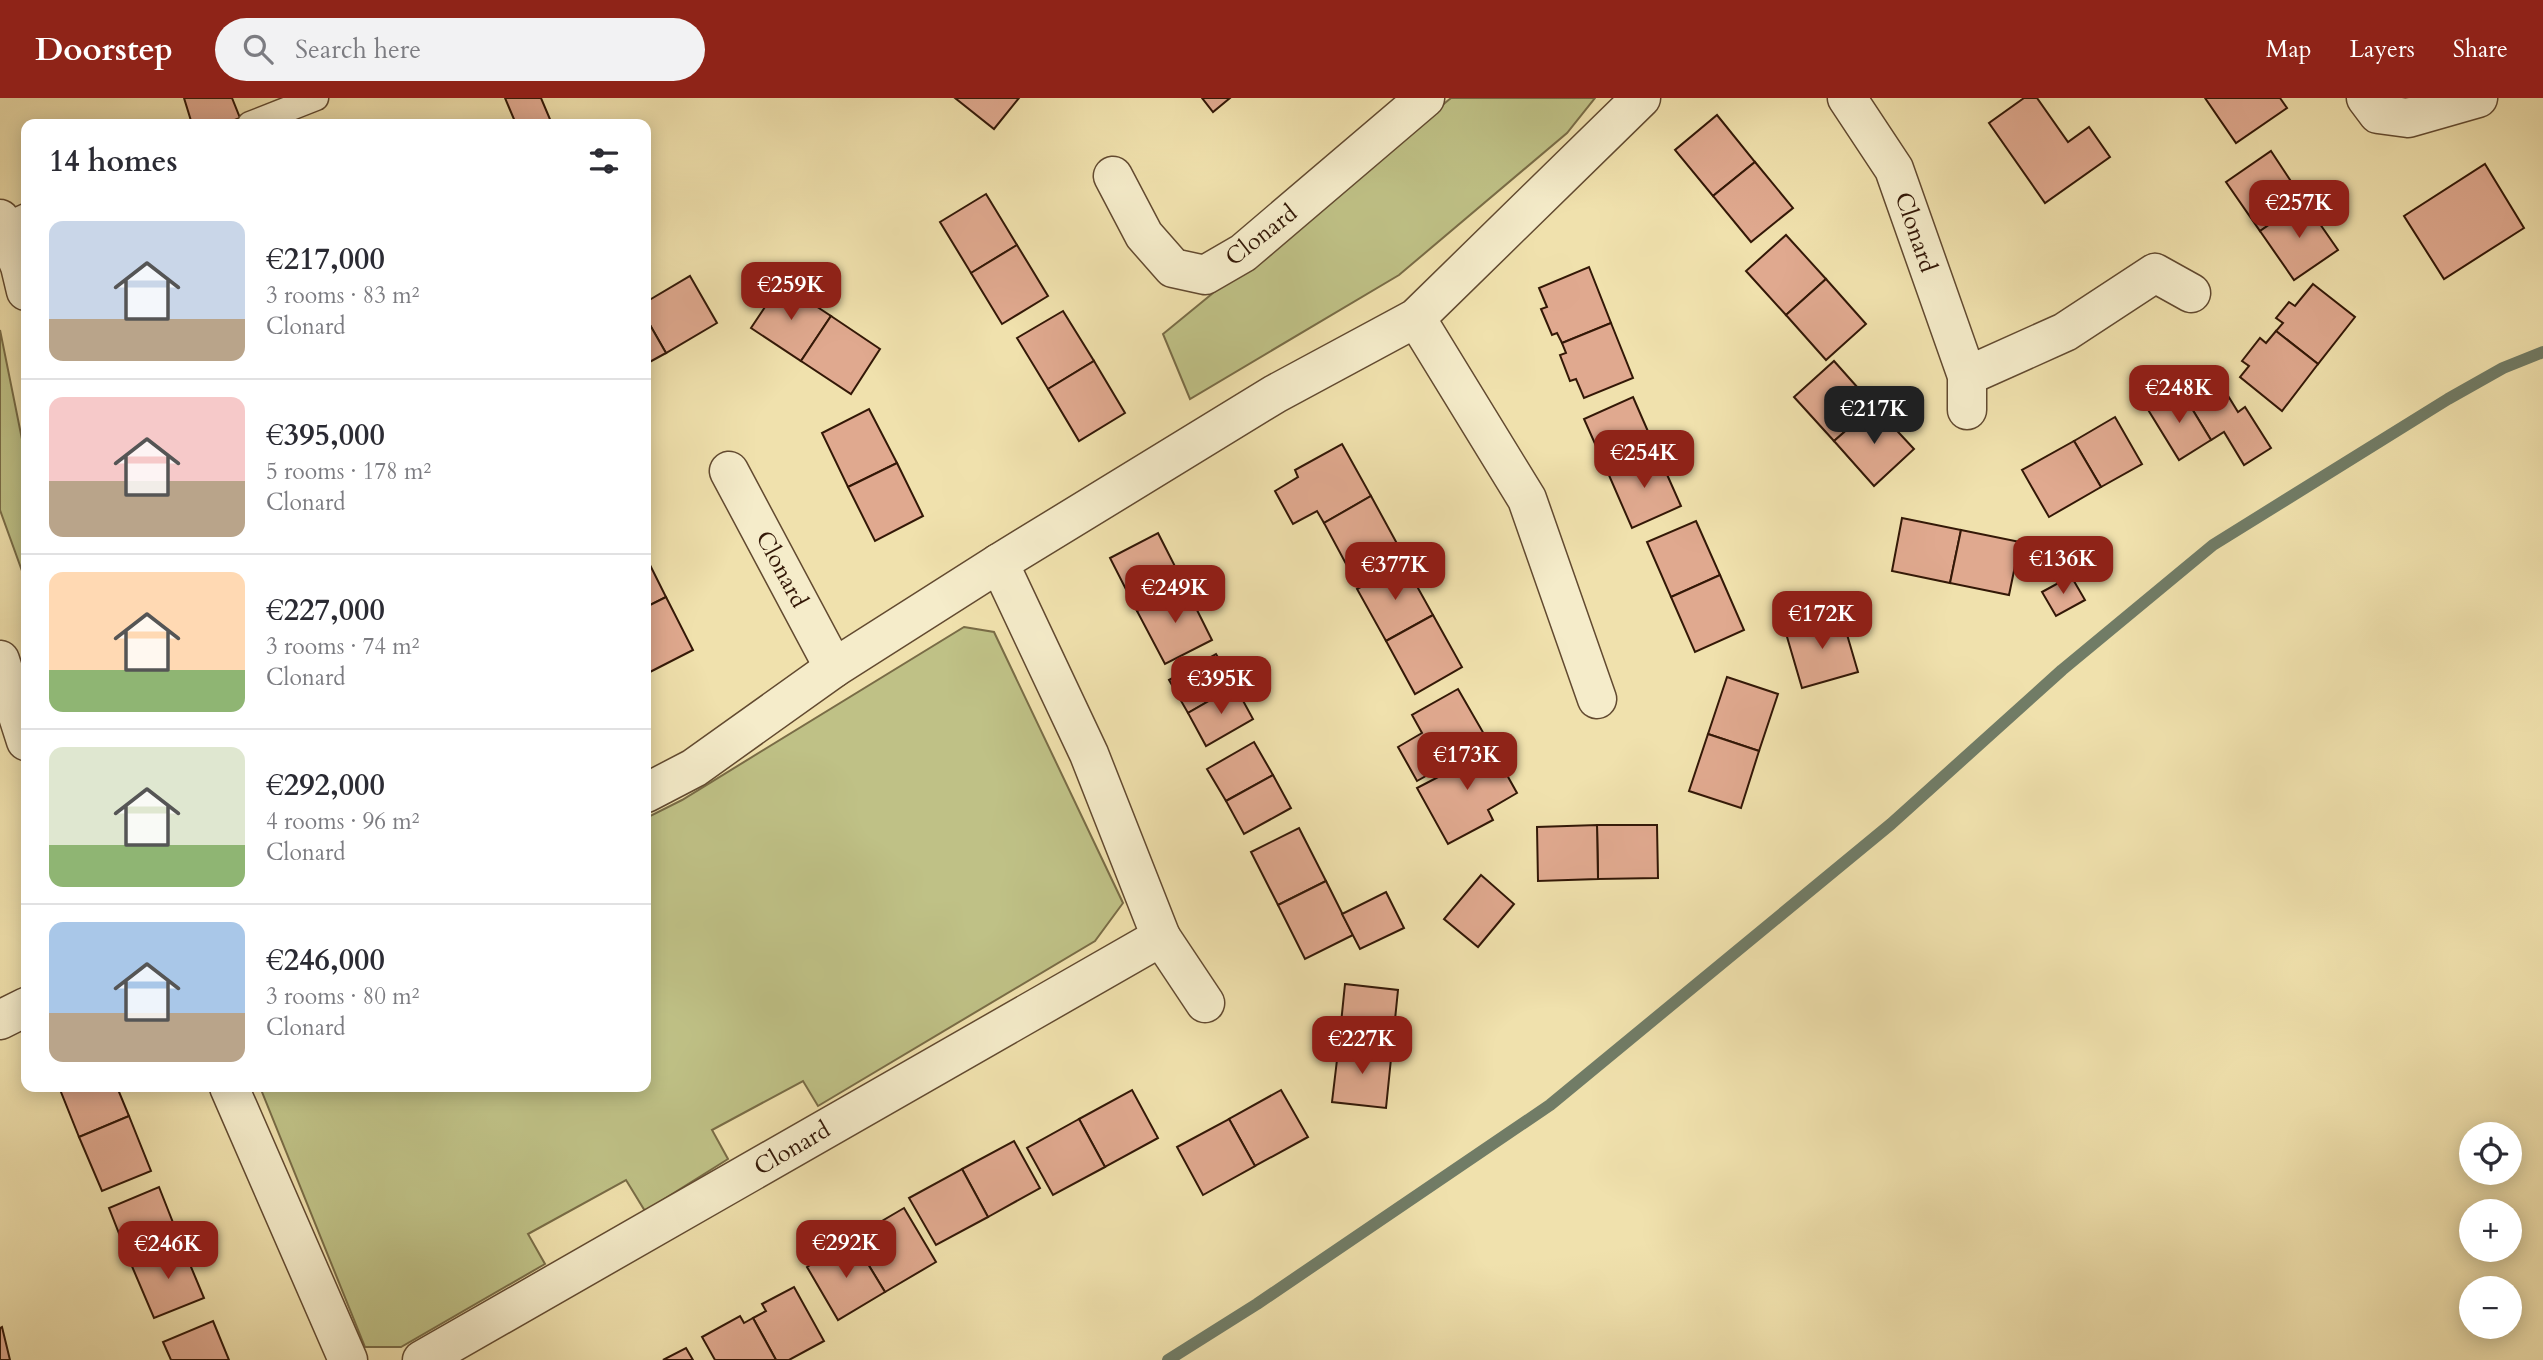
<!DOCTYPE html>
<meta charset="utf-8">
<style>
:root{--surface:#fff;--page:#f2f2f3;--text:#2b2b33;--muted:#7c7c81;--line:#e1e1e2;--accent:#8f2418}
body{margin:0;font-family:Cardo,serif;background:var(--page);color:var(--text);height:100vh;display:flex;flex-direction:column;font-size:26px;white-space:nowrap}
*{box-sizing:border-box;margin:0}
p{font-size:23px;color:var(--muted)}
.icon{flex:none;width:38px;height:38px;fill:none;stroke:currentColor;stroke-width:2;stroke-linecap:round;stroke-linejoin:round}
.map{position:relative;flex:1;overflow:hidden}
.sheet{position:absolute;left:21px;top:21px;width:630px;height:973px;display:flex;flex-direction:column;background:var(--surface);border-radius:14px;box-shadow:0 4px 18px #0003}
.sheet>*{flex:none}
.buttons{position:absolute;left:2459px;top:1024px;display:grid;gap:14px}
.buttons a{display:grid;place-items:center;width:63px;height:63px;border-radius:50%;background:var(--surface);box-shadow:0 4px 18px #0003;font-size:35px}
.price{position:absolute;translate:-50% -60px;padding:0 16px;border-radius:14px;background:var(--accent);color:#fff;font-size:23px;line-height:46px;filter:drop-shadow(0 2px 4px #0008)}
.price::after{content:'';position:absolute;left:50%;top:42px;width:21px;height:16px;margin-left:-10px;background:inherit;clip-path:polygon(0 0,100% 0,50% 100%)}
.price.current{background:#222;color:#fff}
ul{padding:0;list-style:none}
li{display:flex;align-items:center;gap:21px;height:175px;padding:0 28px}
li+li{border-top:2px solid var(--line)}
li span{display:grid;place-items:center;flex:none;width:196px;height:140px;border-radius:14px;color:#555}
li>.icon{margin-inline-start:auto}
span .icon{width:84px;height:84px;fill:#fffc;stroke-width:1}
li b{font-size:30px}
h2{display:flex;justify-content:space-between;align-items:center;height:84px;padding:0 28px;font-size:30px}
header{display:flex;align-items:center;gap:42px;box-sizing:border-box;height:98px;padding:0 35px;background:var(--accent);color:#fff}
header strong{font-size:33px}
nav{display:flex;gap:38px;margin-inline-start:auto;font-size:24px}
.search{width:490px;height:63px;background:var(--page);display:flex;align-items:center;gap:18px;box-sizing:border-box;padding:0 24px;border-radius:38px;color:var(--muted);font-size:26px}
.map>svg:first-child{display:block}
</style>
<header>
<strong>Doorstep</strong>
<div class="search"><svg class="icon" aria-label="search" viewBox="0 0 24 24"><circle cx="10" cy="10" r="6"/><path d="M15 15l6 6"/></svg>Search here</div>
<nav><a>Map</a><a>Layers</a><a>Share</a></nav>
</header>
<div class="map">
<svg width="2543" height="1262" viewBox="0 0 2543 1262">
<rect width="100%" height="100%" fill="#f0e1ad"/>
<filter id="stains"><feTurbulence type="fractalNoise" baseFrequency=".00286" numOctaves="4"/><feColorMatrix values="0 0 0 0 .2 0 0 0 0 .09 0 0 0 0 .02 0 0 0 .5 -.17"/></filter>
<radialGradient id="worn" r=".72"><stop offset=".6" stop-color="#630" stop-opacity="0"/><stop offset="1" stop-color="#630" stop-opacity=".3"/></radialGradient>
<!-- green -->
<g fill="#bfc186" stroke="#796c46" stroke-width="2">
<path d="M1451,0H1595L1567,35L1399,177L1190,301L1163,236Z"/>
<path d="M0,232L26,361V484L0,412Z"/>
<path d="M964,529L994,534L1123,805L1095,843L818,1008L803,983L712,1032L728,1061L645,1113L626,1082L528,1136L545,1166L401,1249H365L260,989H646V720L682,702Z"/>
</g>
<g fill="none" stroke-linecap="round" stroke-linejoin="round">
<!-- stream -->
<path stroke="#717c66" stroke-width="12" d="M1168,1262L1257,1206L1550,1007L1891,726L2062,572L2213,447L2448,301L2503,270L2543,254"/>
</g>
<!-- building -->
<g fill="#e0a98f" stroke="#331807" stroke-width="2">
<path d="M184,0H232L240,20L224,26H192Z"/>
<path d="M505,0H541L552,26H516Z"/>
<path d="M955,0H1019L994,31Z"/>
<path d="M1202,0H1230L1213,14Z"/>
<path d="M2024,0H2037L2068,44L2089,29L2110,59L2045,105L1989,25Z"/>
<path d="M2205,0H2280L2287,10L2236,45Z"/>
<path d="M1717,17L1755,64L1713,98L1675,52Z"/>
<path d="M2271,53L2304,103L2260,133L2226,84Z"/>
<path d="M1755,64L1793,110L1751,144L1713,98Z"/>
<path d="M2485,66L2524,130L2444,181L2404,118Z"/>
<path d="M986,96L1017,147L971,175L940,124Z"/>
<path d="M2304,103L2338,152L2294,182L2260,133Z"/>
<path d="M1786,137L1826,181L1786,217L1746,173Z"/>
<path d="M1017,147L1048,198L1002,226L971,175Z"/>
<path d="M1589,169L1611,225L1562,245L1557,235L1552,237L1541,211L1547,209L1539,190Z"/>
<path d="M690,178L717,225L666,255L646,220V204Z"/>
<path d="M1826,181L1866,226L1826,262L1786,217Z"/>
<path d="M781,185L831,218L801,263L751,230Z"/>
<path d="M2313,186L2355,219L2318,266L2276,233L2283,225L2276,220L2289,204L2295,208Z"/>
<path d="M1063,213L1094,263L1048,291L1017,240Z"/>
<path d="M831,218L880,251L851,296L801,263Z"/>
<path d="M646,220L666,255L646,266Z"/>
<path d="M1611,225L1633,280L1584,300L1576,281L1570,283L1560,257L1566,255L1562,245Z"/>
<path d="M2276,233L2318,266L2282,313L2240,279L2249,268L2242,263L2260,240L2266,245Z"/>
<path d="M1094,263L1125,315L1079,343L1048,291Z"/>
<path d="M1834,263L1874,308L1834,343L1794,299Z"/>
<path d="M2211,270L2238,314L2245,309L2271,350L2244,367L2224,334L2211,342L2183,296L2195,289L2190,283Z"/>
<path d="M2169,296L2173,302L2183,296L2211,342L2179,362L2147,310Z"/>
<path d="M1633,299L1657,354L1608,375L1584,321Z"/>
<path d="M1874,308L1914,351L1874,388L1834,343Z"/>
<path d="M869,311L897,365L848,389L822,335Z"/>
<path d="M2115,319L2142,366L2101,389L2074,343Z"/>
<path d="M2074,343L2101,389L2049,419L2022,372Z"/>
<path d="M1342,346L1371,398L1324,425L1317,413L1293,426L1275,393L1298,379L1295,372Z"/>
<path d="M1657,354L1681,408L1632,430L1608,375Z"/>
<path d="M897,365L923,418L875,443L848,389Z"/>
<path d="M1371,398L1400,451L1352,477L1324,425Z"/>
<path d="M1902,420L1961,432L1950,485L1892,473Z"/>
<path d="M1696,423L1720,477L1671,499L1647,444Z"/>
<path d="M1961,432L2020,444L2009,497L1950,485Z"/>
<path d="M1158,435L1185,488L1137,513L1110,460Z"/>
<path d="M646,459L666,499L646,509Z"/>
<path d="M1404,465L1433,517L1386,543L1357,491Z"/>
<path d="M1720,477L1744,532L1695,554L1671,499Z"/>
<path d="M2071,478L2085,502L2056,518L2042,494Z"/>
<path d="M1185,488L1212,542L1165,566L1137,513Z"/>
<path d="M666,499L693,552L646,576V509Z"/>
<path d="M1841,516L1858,574L1802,590L1785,532Z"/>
<path d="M1433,517L1462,569L1415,596L1386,543Z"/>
<path d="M1216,556L1235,588L1188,615L1169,582Z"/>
<path d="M1727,579L1778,596L1759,653L1708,636Z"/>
<path d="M1235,588L1253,621L1206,648L1188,615Z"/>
<path d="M1458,591L1488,643L1417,683L1398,649L1422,635L1412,617Z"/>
<path d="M1708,636L1759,653L1741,710L1689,693Z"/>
<path d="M1488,643L1517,695L1488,712L1493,722L1448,746L1417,690L1444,676L1441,669Z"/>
<path d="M1254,644L1273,677L1226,703L1207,671Z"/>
<path d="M1273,677L1291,710L1244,736L1226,703Z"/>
<path d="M1597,727H1657L1658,780L1598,781Z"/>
<path d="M1597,727L1598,781L1538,783L1537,729Z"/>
<path d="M1299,730L1326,783L1278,807L1251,754Z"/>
<path d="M1481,777L1514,806L1478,849L1444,821Z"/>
<path d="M1326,783L1353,837L1305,861L1278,807Z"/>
<path d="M1386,794L1404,830L1360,851L1342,816Z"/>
<path d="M1345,886L1398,892L1392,951L1339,945Z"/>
<path d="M1339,945L1392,951L1386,1010L1332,1004Z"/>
<path d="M59,989H117L129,1018L79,1039Z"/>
<path d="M1132,992L1158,1040L1105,1069L1079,1021Z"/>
<path d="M1281,992L1308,1039L1255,1068L1229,1021Z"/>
<path d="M129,1018L151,1073L102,1093L79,1039Z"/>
<path d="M1079,1021L1105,1069L1053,1097L1027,1050Z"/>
<path d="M1229,1021L1255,1068L1203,1097L1177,1049Z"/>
<path d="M1014,1043L1040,1090L988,1119L962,1071Z"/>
<path d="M962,1071L988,1119L936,1147L909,1100Z"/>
<path d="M159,1089L181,1145L131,1166L109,1110Z"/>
<path d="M904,1110L936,1164L885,1194L857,1148L875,1137L870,1130Z"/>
<path d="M848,1144L852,1151L857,1148L885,1194L838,1222L807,1169Z"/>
<path d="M181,1145L204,1200L154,1220L131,1166Z"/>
<path d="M794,1189L824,1243L789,1262H776L753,1220L766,1213L762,1206Z"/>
<path d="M740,1218L744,1225L753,1220L776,1262H715L702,1239Z"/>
<path d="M213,1223L229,1262H171L163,1244Z"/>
<path d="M2,1229L10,1262H0V1230Z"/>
<path d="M686,1250L693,1262H663Z"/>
</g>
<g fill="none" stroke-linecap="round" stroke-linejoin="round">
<!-- service casing -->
<g stroke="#624a30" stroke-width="27">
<g id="service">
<path d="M250,26L316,0"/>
<path d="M4,128L26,118"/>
</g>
</g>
<!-- minor casing -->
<g stroke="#624a30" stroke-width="41">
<g id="minor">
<path d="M1847,0L1894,71L1967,278V312"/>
<path d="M2366,0L2378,16L2408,20L2478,0"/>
<path d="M1113,78L1144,137L1173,170L1205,177L1243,155L1425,0"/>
<path d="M0,121L20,168L26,193"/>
<path d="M1416,220L1527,401L1597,601"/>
<path d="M1967,278L2065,234L2155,175L2191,195"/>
<path d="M729,373L834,570"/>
<path d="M0,562L26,643"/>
<path d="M646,695L694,670L834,570L999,465L1275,296L1416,220L1641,0"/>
<path d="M1161,839L1205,905"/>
<path d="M0,922L26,909"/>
<path d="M229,989L348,1262"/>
<path d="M422,1262L1161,839L1089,656L999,465"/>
</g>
</g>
<!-- service -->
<use href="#service" stroke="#f5ecca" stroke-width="24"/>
<!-- minor -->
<use href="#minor" stroke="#f5ecca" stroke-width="38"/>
</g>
<g text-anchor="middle" stroke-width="6" stroke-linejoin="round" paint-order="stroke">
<!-- street labels -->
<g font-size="24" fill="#331807" stroke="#f5ecca">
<text transform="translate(1916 134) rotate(71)" y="8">Clonard</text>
<text transform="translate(1261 137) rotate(-38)" y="8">Clonard</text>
<text transform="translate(782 471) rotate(62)" y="8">Clonard</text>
<text transform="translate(792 1050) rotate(-30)" y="8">Clonard</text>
</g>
</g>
<rect width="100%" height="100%" filter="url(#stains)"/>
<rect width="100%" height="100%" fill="url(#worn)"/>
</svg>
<div class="buttons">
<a><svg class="icon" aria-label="locate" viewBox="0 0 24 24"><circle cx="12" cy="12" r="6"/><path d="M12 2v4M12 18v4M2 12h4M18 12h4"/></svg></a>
<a>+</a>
<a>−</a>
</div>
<b class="price" style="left:2299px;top:142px">€257K</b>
<b class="price" style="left:791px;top:224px">€259K</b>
<b class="price" style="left:2179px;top:327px">€248K</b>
<b class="price current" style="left:1874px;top:348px">€217K</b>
<b class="price" style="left:1644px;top:392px">€254K</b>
<b class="price" style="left:2063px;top:498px">€136K</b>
<b class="price" style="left:1395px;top:504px">€377K</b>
<b class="price" style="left:1175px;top:527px">€249K</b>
<b class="price" style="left:1822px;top:553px">€172K</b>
<b class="price" style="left:1221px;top:618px">€395K</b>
<b class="price" style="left:1467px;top:694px">€173K</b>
<b class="price" style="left:1362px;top:978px">€227K</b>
<b class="price" style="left:846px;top:1182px">€292K</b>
<b class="price" style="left:168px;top:1183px">€246K</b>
<section class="sheet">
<h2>14 homes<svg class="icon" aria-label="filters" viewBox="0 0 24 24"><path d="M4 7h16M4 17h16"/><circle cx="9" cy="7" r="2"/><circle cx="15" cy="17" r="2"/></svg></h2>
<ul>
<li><span style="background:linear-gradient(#c9d6e8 70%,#b9a48a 0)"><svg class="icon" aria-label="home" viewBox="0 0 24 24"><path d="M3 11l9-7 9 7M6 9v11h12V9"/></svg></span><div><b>€217,000</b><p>3 rooms · 83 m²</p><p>Clonard</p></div></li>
<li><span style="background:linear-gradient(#f6c9c9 60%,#b9a48a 0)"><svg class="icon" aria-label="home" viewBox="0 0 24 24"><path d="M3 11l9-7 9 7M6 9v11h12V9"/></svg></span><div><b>€395,000</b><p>5 rooms · 178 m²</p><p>Clonard</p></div></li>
<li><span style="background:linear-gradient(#ffd9b3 70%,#8fb573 0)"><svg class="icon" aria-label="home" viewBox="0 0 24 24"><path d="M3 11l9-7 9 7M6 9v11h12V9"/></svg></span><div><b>€227,000</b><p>3 rooms · 74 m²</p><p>Clonard</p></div></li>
<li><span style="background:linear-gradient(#dfe7d0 70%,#8fb573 0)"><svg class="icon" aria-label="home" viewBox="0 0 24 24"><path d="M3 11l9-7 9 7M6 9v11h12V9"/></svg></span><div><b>€292,000</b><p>4 rooms · 96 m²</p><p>Clonard</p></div></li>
<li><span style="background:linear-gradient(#a9c7e8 65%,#b9a48a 0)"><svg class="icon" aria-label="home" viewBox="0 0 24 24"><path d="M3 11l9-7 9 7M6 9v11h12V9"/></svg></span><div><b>€246,000</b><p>3 rooms · 80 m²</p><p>Clonard</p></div></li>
</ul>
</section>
</div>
